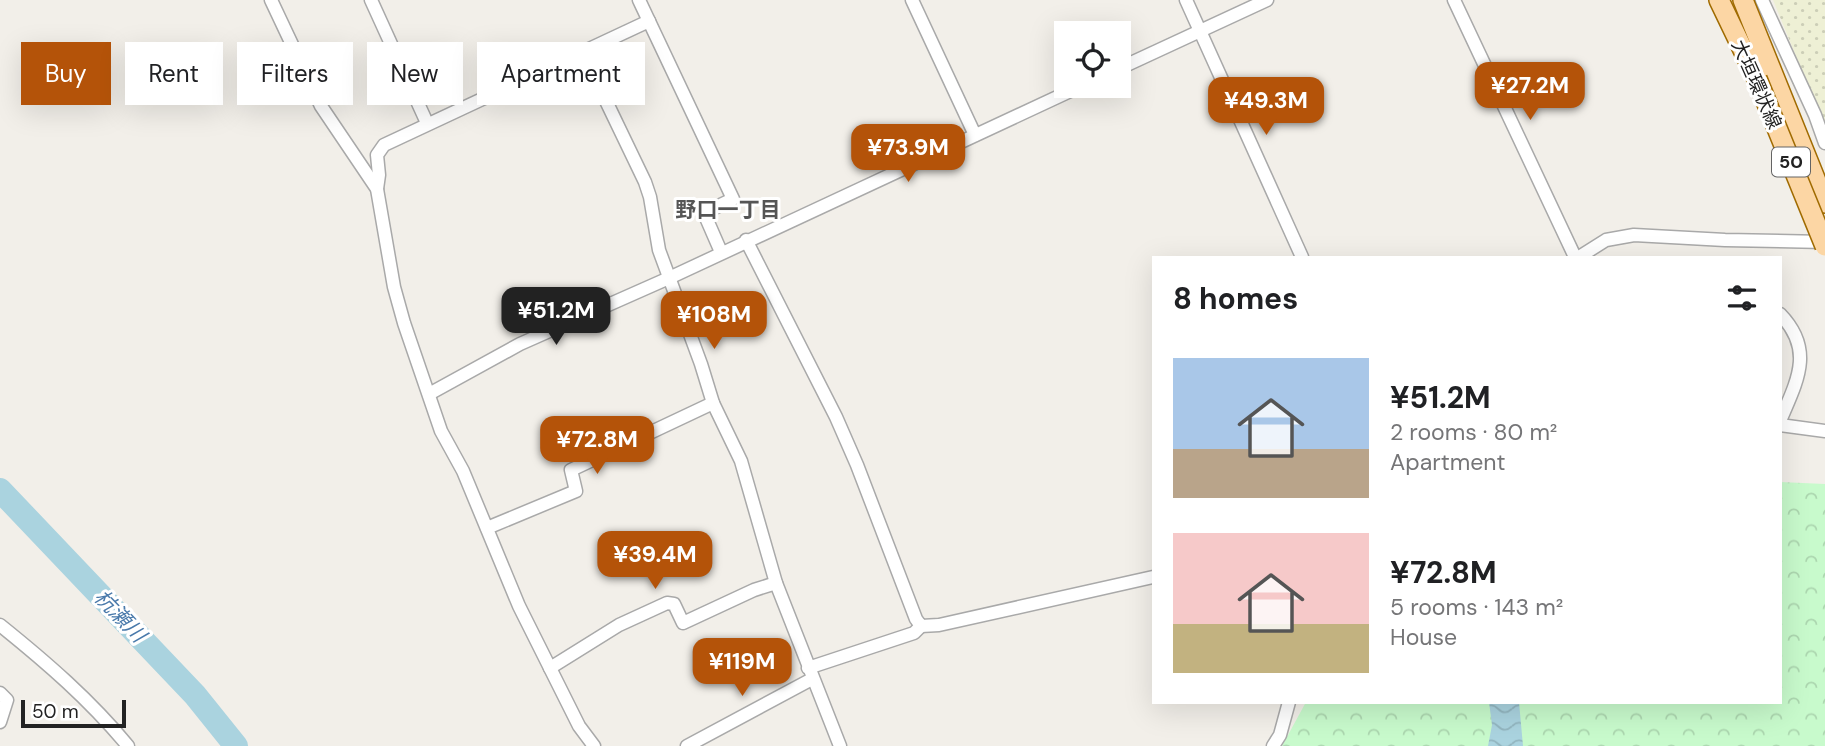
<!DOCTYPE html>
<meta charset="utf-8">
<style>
:root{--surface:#fff;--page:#f6f6f6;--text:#202124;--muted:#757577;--accent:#b45309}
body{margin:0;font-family:"DM Sans","Noto Sans JP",sans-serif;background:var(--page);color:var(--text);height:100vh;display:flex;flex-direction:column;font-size:26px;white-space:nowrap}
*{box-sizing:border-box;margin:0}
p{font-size:23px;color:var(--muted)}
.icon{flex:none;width:38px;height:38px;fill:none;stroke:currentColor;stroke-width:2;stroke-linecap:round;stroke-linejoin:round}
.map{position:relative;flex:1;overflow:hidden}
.panel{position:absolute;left:1152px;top:256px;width:630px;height:448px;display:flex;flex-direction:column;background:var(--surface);border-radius:0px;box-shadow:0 7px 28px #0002}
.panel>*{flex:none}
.guide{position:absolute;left:21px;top:42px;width:665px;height:63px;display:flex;gap:14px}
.fabs{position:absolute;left:1054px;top:21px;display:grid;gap:14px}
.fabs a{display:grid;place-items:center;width:77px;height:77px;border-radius:0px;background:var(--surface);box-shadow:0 7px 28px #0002;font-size:35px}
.scale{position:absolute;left:21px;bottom:18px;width:105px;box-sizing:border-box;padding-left:7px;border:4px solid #222;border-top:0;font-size:19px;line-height:24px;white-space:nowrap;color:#222;-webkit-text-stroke:5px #fff;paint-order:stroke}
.price{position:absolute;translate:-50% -60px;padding:0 16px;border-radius:14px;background:var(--accent);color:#fff;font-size:23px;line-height:46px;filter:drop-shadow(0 2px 4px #0008)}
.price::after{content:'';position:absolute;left:50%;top:42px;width:21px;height:16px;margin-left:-10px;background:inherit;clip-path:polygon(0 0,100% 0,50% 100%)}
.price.active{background:#222;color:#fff}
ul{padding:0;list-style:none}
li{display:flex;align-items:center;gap:21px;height:175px;padding:0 21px}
li span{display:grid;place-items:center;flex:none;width:196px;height:140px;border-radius:0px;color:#555}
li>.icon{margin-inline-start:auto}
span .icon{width:84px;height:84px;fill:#fffc;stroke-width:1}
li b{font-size:30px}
h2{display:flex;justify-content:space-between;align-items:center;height:84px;padding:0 21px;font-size:30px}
.chip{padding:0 24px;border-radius:0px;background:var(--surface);box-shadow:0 7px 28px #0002;font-size:24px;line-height:63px}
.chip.active{background:var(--accent);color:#fff}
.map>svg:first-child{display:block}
</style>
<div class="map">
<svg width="1825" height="746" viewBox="0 0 1825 746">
<defs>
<pattern id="farmland-dots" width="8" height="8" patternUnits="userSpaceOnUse" patternTransform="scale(1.75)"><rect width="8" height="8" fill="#eef0d5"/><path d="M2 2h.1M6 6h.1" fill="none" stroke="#ccceb7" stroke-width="1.8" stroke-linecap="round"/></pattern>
<pattern id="park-crowns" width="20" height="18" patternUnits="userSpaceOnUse" patternTransform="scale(1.75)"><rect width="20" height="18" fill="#c8facc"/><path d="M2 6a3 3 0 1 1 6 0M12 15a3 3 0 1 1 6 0" fill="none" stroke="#acd6af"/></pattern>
<pattern id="water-waves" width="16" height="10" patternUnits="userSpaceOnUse" patternTransform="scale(1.75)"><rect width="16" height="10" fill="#aad3df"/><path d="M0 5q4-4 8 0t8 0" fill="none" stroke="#92b5bf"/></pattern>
</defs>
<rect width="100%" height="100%" fill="#f2efe9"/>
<!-- farmland -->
<path fill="url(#farmland-dots)" d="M1773,0H1825V127Z"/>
<!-- park -->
<path fill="url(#park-crowns)" d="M1780,482L1825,484V746H1282L1306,702H1780Z"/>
<!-- water -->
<path fill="url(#water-waves)" d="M1489,702H1519L1523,746H1488L1492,725Z"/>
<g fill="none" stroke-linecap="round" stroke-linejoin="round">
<!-- river -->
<path stroke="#aad3df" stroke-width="24" d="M0,490L195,695L236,746"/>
<!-- street casing -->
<g stroke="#a9a9a9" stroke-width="15">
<g id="street">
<path d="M271,0L321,106L377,189L394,287L404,323L441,431L463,471L519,606L579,726L594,746"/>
<path d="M371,0L427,123"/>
<path d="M639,0L733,199L704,213L721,252"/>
<path d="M912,0L975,135"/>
<path d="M1186,0L1302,257"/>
<path d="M1454,0L1575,257"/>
<path d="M1762,0L1815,115L1825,143"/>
<path d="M582,51L645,182L650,197L659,250L701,364L713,403L741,461L776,583L840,746"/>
<path d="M1118,69L1267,0"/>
<path d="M377,189L379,175L377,155L384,145L649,21"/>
<path d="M746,240L836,417L857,465L916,619L921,626L939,625L1153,577"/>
<path d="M1579,257L1606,240L1634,235L1725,240L1825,242"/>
<path d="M1780,314C1815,350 1797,381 1780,421"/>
<path d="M429,394L520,344L669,278L1081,86"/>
<path d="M1780,425L1825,431"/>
<path d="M487,528L576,491L571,470L713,403"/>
<path d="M0,625C46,662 90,700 128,746"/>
<path d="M550,668L619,625L667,603L674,604L683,623L754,590L776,583"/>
<path d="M808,668L914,633L921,626"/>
<path d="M0,693L7,700L0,722"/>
<path d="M687,746L812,679"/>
<path d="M1273,746L1280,735L1289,702"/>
</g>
</g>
<!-- primary casing -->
<g stroke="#a06b00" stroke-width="22">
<g id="primary">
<path d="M1719,0L1757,79"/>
<path d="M1743,0L1825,203"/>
</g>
</g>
<!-- street -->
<use href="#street" stroke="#fff" stroke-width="12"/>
<!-- primary -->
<use href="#primary" stroke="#fcd6a4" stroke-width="19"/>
<!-- primary-bridge casing -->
<g stroke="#a06b00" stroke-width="22" stroke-linecap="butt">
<path id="primary-bridge" d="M1757,79L1825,246"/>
</g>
<!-- primary-bridge -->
<use href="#primary-bridge" stroke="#fcd6a4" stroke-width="19"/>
</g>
<g text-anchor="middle" stroke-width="6" stroke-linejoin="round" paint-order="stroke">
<!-- shield labels -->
<rect fill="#fff" stroke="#646464" stroke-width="2" x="1772" y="147.5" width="38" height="29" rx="5"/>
<g font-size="18" font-weight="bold" fill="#222">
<text x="1791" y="168">50</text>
</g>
<!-- street labels -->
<g font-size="19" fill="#222" stroke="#fff">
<text transform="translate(1757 84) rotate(66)" y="7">大垣環状線</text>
</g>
<!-- neighbourhood labels -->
<g font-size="21" font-weight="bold" fill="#555" stroke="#fff">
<text x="728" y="217">野口一丁目</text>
</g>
<!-- water labels -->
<g font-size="21" font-style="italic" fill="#4a7aab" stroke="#fff">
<text transform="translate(120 616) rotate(46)" y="7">杭瀬川</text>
</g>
</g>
</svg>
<div class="fabs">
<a><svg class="icon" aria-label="locate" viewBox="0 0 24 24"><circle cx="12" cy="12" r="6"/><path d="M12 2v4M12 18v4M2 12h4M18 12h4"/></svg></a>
</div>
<div class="scale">50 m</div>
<b class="price" style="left:1530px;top:122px">¥27.2M</b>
<b class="price" style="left:1266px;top:137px">¥49.3M</b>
<b class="price" style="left:908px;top:184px">¥73.9M</b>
<b class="price active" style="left:556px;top:347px">¥51.2M</b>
<b class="price" style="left:714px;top:351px">¥108M</b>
<b class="price" style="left:597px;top:476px">¥72.8M</b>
<b class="price" style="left:655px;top:591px">¥39.4M</b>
<b class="price" style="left:742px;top:698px">¥119M</b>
<div class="guide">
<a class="chip active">Buy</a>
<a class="chip">Rent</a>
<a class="chip">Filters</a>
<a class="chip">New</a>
<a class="chip">Apartment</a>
</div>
<section class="panel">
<h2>8 homes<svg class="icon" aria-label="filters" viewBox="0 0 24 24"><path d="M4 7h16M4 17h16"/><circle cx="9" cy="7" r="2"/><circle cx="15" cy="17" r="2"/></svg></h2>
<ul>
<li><span style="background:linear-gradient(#a9c7e8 65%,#b9a48a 0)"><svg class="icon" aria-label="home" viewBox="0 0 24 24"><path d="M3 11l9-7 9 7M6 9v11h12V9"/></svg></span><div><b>¥51.2M</b><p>2 rooms · 80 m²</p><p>Apartment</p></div></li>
<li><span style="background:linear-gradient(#f6c9c9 65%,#c2b280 0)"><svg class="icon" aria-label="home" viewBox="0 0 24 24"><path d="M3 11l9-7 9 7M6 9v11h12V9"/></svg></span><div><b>¥72.8M</b><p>5 rooms · 143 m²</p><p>House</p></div></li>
</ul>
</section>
</div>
